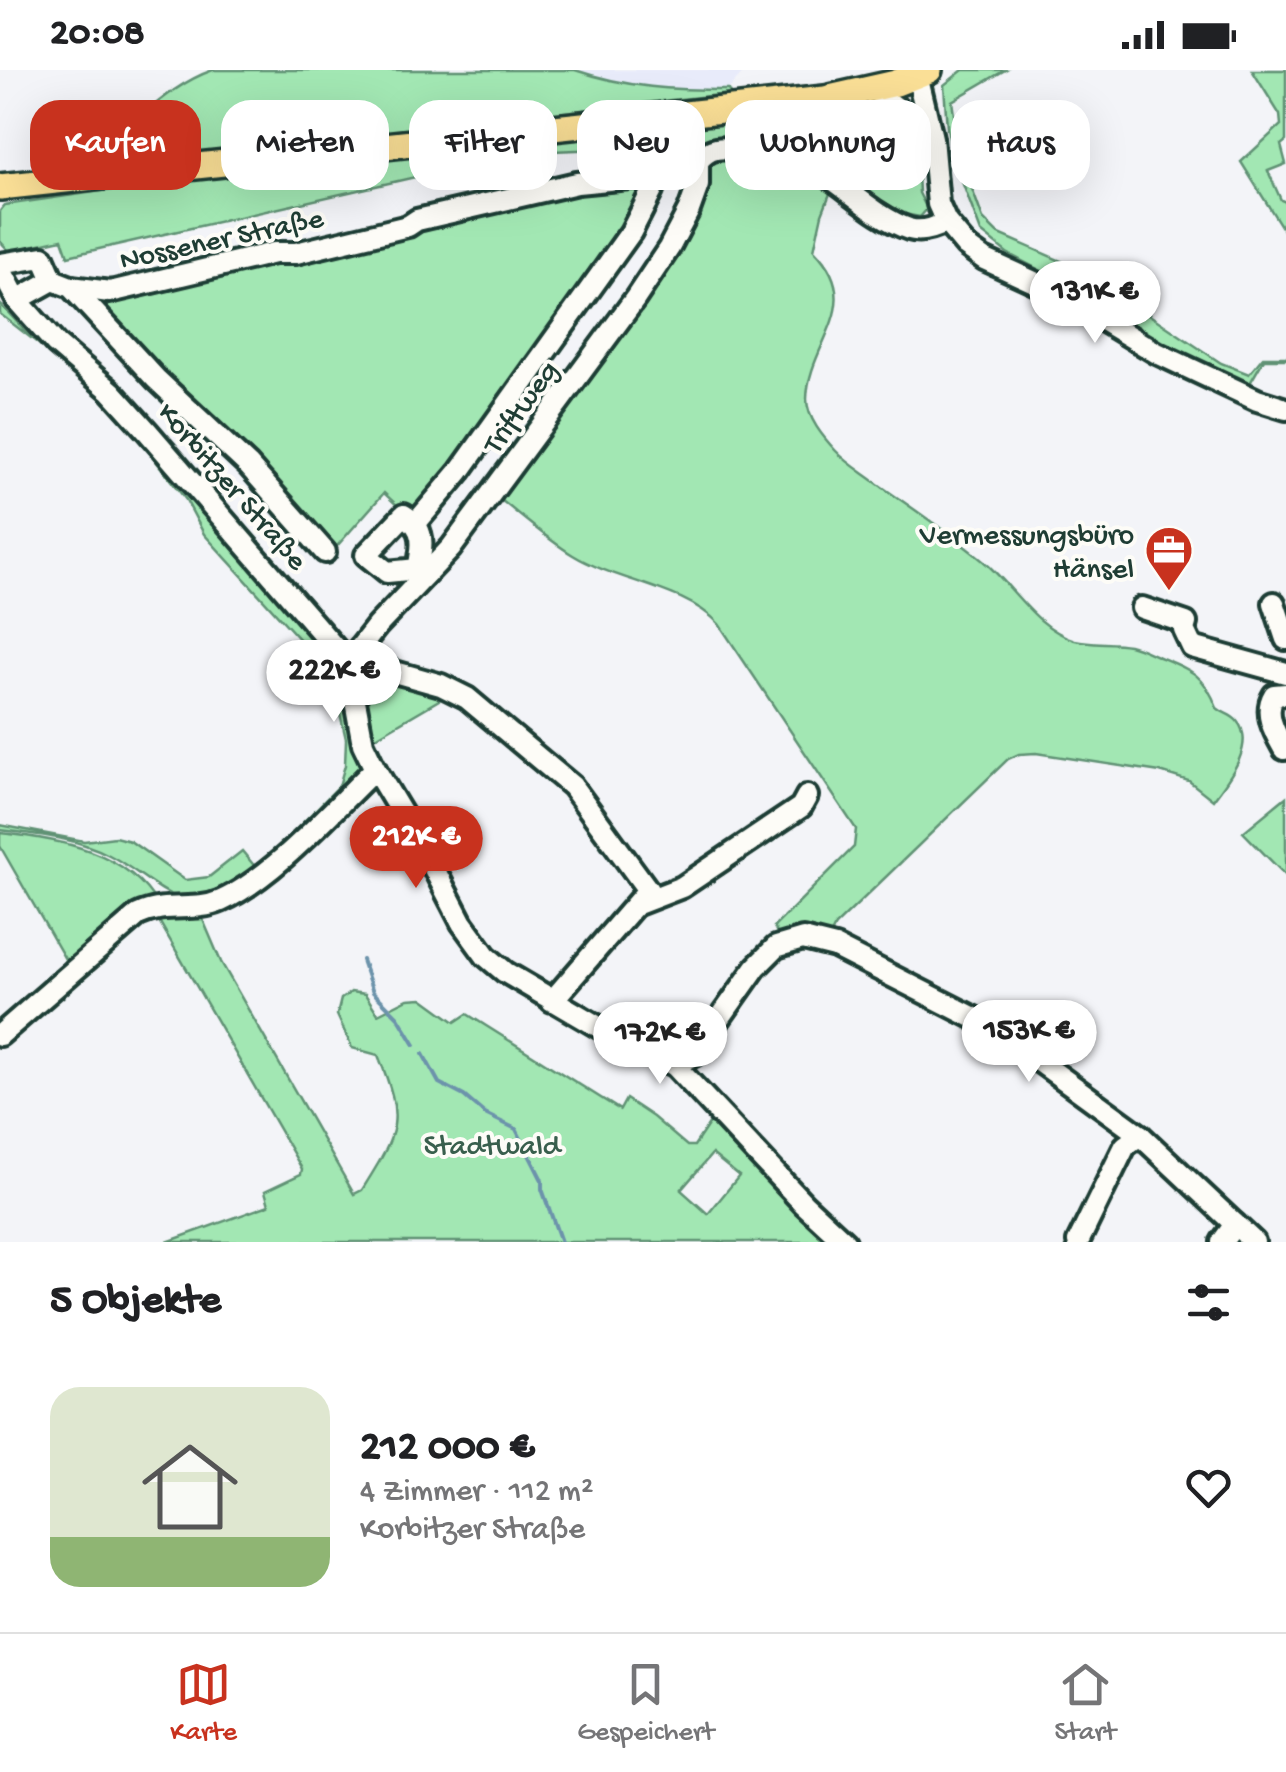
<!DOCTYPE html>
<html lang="de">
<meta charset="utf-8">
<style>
:root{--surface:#fff;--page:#f6f6f6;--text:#202124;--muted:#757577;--line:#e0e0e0;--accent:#c8321e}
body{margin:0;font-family:"Gochi Hand",sans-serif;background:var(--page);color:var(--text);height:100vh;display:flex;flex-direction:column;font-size:38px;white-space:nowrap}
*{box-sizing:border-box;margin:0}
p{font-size:32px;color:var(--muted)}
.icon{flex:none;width:55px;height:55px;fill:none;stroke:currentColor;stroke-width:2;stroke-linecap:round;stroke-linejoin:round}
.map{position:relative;height:1172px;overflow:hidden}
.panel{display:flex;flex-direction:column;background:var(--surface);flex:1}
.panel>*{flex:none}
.guide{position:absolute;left:30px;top:30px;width:1228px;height:90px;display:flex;gap:20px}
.price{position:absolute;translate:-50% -85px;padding:0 22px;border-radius:35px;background:#fff;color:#222;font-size:32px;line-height:65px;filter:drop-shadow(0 2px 5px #0008)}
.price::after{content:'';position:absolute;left:50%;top:60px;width:30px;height:22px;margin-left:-15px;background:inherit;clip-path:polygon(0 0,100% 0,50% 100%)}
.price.selected{background:var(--accent);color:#fff}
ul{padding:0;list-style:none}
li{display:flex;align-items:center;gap:30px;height:250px;padding:0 50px}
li+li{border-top:2px solid var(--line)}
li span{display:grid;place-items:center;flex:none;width:280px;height:200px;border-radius:30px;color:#555}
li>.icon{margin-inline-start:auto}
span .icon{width:120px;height:120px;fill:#fffc;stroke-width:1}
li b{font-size:42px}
h2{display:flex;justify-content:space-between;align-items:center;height:120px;padding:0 50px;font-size:42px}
.pill{padding:0 35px;border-radius:30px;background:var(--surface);box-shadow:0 10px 40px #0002;font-size:35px;line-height:90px}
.pill.selected{background:var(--accent);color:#fff}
.status{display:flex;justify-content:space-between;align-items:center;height:70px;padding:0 50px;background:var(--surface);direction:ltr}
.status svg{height:28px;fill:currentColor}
.menu{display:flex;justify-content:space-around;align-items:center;height:140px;border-top:2px solid var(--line);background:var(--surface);font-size:28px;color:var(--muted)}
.menu a{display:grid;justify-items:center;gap:5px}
.menu .selected{color:var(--accent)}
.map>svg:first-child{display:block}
</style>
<div class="status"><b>20:08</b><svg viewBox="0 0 49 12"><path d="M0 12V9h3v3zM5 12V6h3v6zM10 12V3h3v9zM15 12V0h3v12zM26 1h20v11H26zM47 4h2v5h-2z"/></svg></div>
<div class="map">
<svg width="1286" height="1172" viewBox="0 0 1286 1172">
<rect width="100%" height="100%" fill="#f3f4f8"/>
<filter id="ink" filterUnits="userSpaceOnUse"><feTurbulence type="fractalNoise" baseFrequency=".01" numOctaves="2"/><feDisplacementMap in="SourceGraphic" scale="20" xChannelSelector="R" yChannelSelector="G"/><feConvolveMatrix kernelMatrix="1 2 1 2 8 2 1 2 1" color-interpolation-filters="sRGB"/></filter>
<g filter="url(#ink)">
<!-- built -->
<path fill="#e8ebfa" d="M575,0H746L728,20H661L615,13Z"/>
<!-- green -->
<g fill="#a2e7b3" stroke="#609274" stroke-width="2.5" fill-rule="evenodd">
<path d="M213,0H575C628,18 673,20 728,20L730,24C517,45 304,76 90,92L93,81C136,56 165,17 213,0Z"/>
<path d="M963,0H1005L952,31L960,86L983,149L997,163L1084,201L1221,293L1249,304L1263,287H1286V289H1264L1246,320L1139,264L1084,223L1007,183L981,162L953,88L947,58L944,15Z"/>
<path d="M1252,0H1286V71L1281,75L1286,94L1268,101L1281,130L1286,132V164L1241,92L1281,55L1280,45Z"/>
<path d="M882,42L893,45L916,64L919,123L927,139L920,147L904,144L829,99L628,78L552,81L490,90L68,186L62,169L9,181L0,171V141L5,135L211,105L704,53L792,57Z"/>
<path d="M712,90C755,94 795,97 831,121L822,144L814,180C868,235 808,272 807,329C807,348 823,367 836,381C848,394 864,403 878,414C916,441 954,466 989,496C1016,521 1038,559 1075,570C1092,574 1111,572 1129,575C1138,577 1148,582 1157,586C1189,599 1204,603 1217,638C1224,644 1231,644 1237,651C1257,675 1227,711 1213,730L1189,711L1160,702L1036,683L1019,684L1008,689L835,856L832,862L836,868L782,873L774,857L854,777L856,759L719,554C684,517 617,512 573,485C544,467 518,443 492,423L635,229L699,105Z"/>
<path d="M640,107L652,121L416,453L384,423L330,484L109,261L91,218Z"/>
<path d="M0,234L31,267L40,262L104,322L348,593L456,620L364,674L375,699L279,790L198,838L221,892L354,1124L362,1120C399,1061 405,1051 378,985L352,978L337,945L341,929L351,922L365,924L378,944L408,929L422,928L455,952L467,944L620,1040L626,1029L653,1047L687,1076H694L718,1040L845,1172H167L269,1135L265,1121L301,1104L302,1099L152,839L73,903L0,776V763C58,769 128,780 159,837L184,831C156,820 136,799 109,785C77,768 36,764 0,760V755L84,771L115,767L130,771L185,810L209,807L242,781L257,799L339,716L345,695L346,669L333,613L322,594L204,464L186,430L119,343L76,303L0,244ZM712,1084L739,1106L708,1144L681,1120Z"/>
<path d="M1286,727V806L1243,762Z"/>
</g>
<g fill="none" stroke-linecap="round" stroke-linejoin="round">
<!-- stream -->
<g stroke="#6c93ab" stroke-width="4">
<path d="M362,890L373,922L398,947L415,975"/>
<path d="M423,984L439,1013L464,1026L485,1044L516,1059L542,1110V1119L561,1172"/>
</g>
<!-- minor casing -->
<g stroke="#1f3d34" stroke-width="28">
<g id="minor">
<path d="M916,0L932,68L938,134L946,152L966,176L984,189L1056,222L1157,283L1257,330L1286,339"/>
<path d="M873,19C892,37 913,47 931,66"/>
<path d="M0,194L43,187L53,210"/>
<path d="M0,198L17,230L56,274L111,321L148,362L348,593L363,674L375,699L428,787L462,853L486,886L505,902L643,983L674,995L694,985L756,897L776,877L803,869L835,877L992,957L1140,1065L1254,1172"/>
<path d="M71,217L110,222L274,183H296L408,156L417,150L577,113L640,107L698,92C708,76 724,77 740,80C773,84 801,89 829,107C854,124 880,149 909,159C922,163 935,158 946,152"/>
<path d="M17,230L53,210L71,217L156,309L248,395L325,482"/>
<path d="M404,445C426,458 423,476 418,499L387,502L366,485Z"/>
<path d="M416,453L460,401L631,162L652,121L653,103"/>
<path d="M1274,533L1286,569"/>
<path d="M1142,538L1186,553L1184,560L1192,577L1286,603"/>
<path d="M348,593L377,556L451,478L635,229L669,178L689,140L698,115V92"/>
<path d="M348,593L366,594L441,615L467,628L572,716L648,820L552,931"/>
<path d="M1284,679C1275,663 1263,643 1274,625L1286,624"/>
<path d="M638,834L682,817L801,737L807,726"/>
<path d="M0,965L138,845C168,831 193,843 221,831C274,807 333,739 375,699"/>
<path d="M674,995L804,1134L845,1172"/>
<path d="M1078,1172L1125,1076L1140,1065"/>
<path d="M1222,1172L1235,1154"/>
</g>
</g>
<!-- major casing -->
<g stroke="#1f3d34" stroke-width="32">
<path id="major" d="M0,117L825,29L896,13L929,0"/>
</g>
<!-- minor -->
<use href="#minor" stroke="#fdfcf7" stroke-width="20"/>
<!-- major -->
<use href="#major" stroke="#fadf96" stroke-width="25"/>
</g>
</g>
<!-- icons -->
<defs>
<g id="office-pin" transform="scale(2.5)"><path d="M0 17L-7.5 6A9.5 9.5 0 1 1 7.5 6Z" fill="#c8321e" stroke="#fdfcf7"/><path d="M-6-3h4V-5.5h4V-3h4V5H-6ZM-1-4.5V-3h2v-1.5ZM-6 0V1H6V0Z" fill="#fff"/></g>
</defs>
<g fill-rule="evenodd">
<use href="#office-pin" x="1169" y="480"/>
</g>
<g text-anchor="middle" stroke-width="8" stroke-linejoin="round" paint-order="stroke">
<!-- street labels -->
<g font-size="30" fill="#1f3d34" stroke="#fdfcf7">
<text transform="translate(221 167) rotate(-12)" y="10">Nossener Straße</text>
<text transform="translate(519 336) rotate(-54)" y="10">Triftweg</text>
<text transform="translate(234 415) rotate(49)" y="10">Korbitzer Straße</text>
</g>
<!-- poi labels -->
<g font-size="30" fill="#1f3d34" stroke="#fdfcf7" text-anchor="end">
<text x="1134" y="473">Vermessungsbüro<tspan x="1134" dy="34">Hänsel</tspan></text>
</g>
<!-- park labels -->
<g font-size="30" fill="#395f4d" stroke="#fdfcf7">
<text x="492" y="1084">Stadtwald</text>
</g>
</g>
</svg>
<b class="price" style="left:1095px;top:276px">131K €</b>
<b class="price" style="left:334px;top:655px">222K €</b>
<b class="price selected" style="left:416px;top:821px">212K €</b>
<b class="price" style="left:1029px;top:1015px">153K €</b>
<b class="price" style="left:660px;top:1017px">172K €</b>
<div class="guide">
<a class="pill selected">Kaufen</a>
<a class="pill">Mieten</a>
<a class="pill">Filter</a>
<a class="pill">Neu</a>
<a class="pill">Wohnung</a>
<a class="pill">Haus</a>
</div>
</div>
<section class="panel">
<h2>5 Objekte<svg class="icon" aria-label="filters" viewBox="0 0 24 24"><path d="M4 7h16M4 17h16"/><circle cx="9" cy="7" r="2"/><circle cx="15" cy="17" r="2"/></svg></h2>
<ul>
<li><span style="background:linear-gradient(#dfe7d0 75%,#8fb573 0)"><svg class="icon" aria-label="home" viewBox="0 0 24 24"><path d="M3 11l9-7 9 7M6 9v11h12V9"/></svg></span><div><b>212 000 €</b><p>4 Zimmer · 112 m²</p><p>Korbitzer Straße</p></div><svg class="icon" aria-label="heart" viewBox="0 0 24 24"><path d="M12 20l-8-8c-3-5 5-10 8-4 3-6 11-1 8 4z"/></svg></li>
</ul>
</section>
<nav class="menu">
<a class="selected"><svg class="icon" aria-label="map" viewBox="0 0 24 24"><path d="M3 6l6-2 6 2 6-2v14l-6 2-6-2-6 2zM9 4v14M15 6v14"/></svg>Karte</a>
<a><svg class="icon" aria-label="saved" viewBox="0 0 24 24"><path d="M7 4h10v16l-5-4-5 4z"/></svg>Gespeichert</a>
<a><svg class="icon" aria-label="home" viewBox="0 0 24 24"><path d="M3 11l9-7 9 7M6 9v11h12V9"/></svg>Start</a>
</nav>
